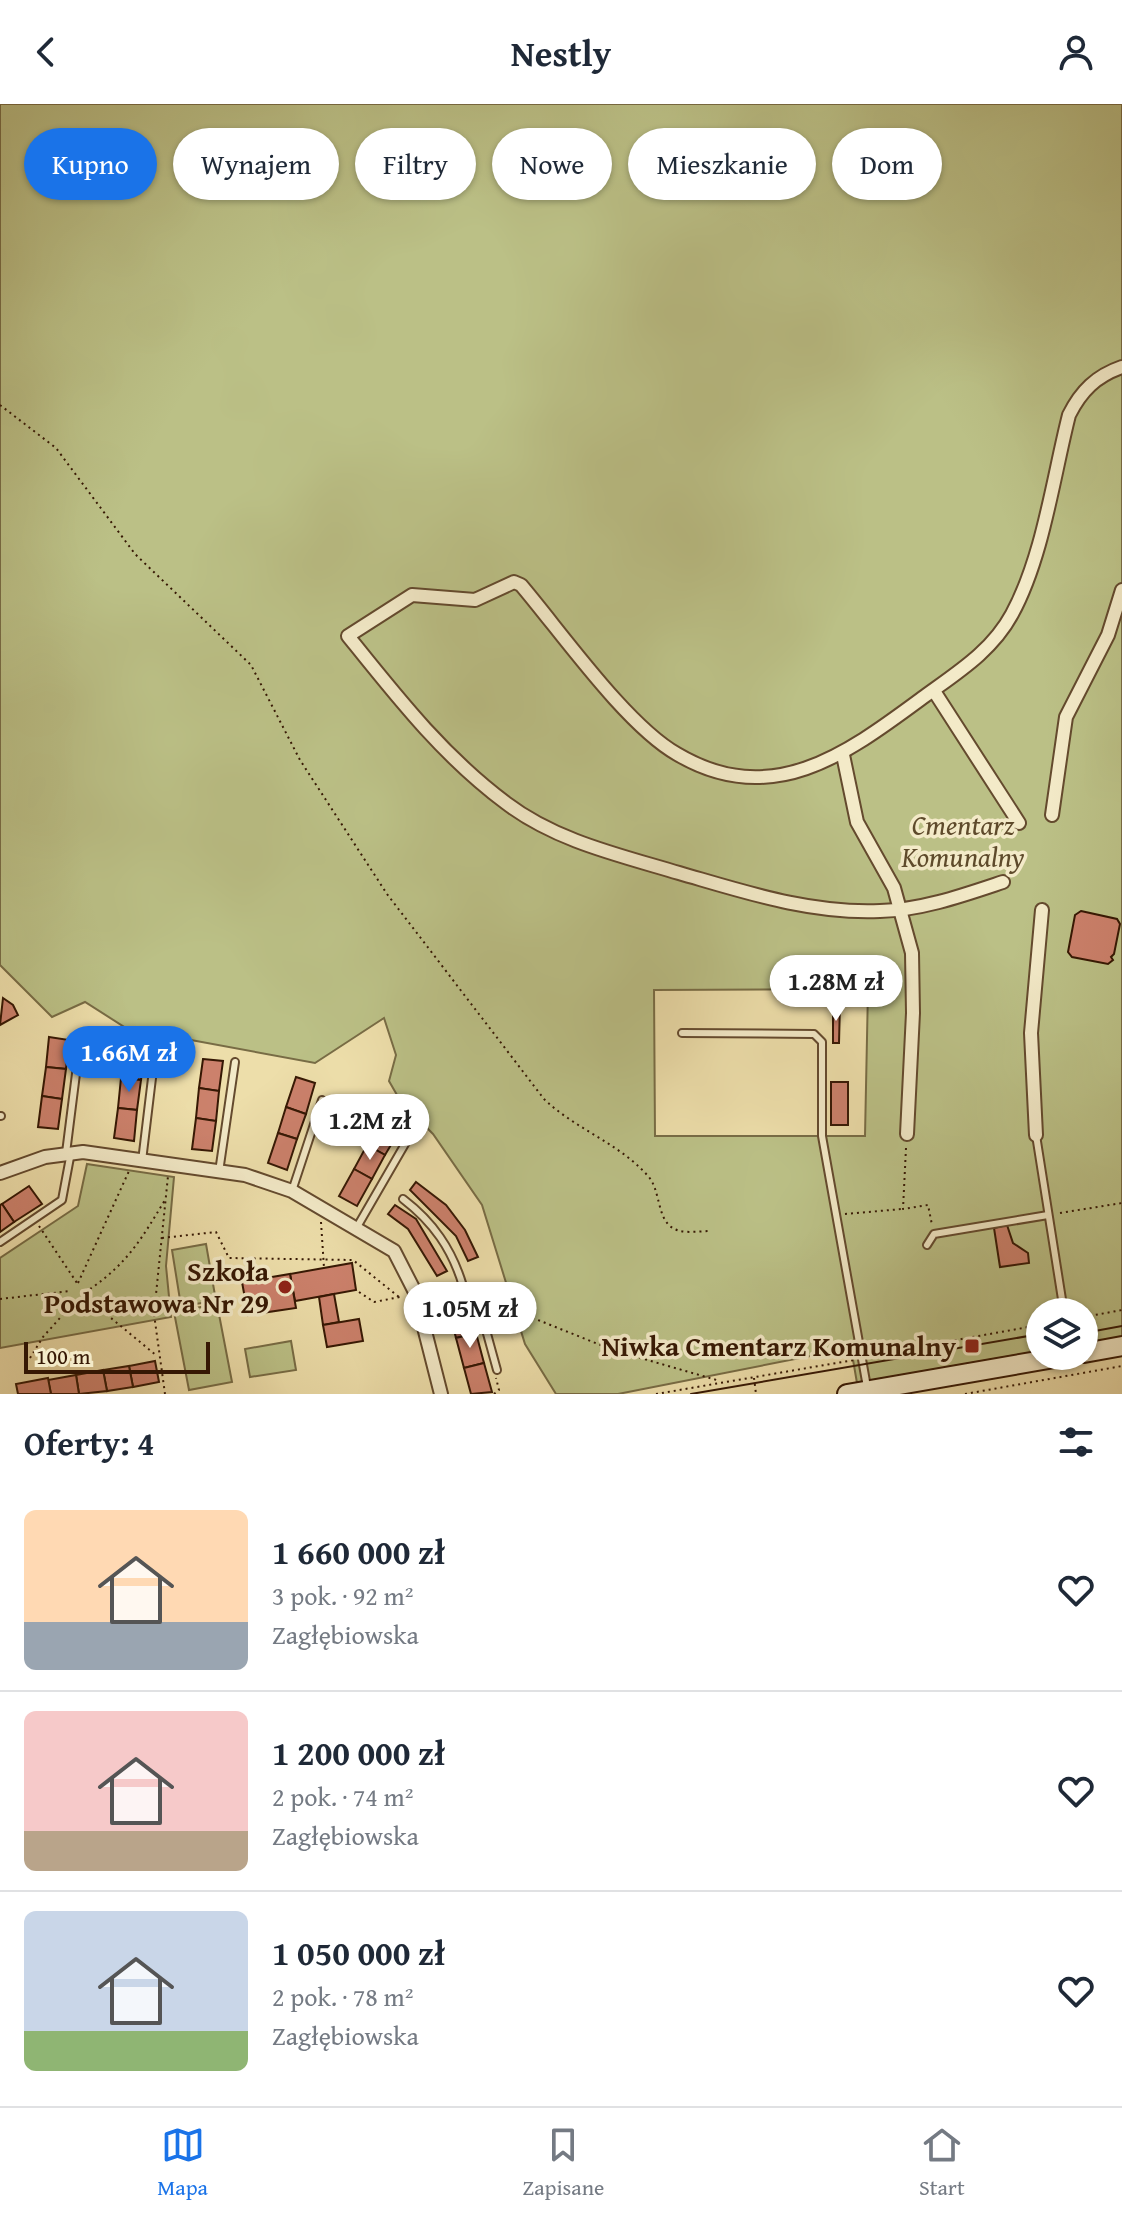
<!DOCTYPE html>
<html lang="pl">
<meta charset="utf-8">
<style>
:root{--surface:#fff;--page:#f6f6f7;--text:#1f2937;--muted:#747a83;--line:#e0e1e3;--accent:#1a73e8}
body{margin:0;font-family:"Gentium Book Plus",serif;background:var(--page);color:var(--text);height:100vh;display:flex;flex-direction:column;font-size:30px;white-space:nowrap}
*{box-sizing:border-box;margin:0}
p{font-size:26px;color:var(--muted)}
.icon{flex:none;width:44px;height:44px;fill:none;stroke:currentColor;stroke-width:2;stroke-linecap:round;stroke-linejoin:round}
.map{position:relative;height:1290px;overflow:hidden}
.panel{display:flex;flex-direction:column;background:var(--surface);flex:1}
.panel>*{flex:none}
.hud{position:absolute;left:24px;top:24px;width:1074px;height:72px;display:flex;gap:16px}
.controls{position:absolute;left:1026px;top:1194px;display:grid;gap:16px}
.controls a{display:grid;place-items:center;width:72px;height:72px;border-radius:50%;background:var(--surface);box-shadow:0 2px 6px #0004;font-size:40px}
.scale{position:absolute;left:24px;bottom:20px;width:186px;box-sizing:border-box;padding-left:8px;border:4px solid #361804;border-top:0;font-size:22px;line-height:28px;white-space:nowrap;color:#361804;-webkit-text-stroke:6px #f3eac8;paint-order:stroke}
.price{position:absolute;translate:-50% -68px;padding:0 18px;border-radius:28px;background:#fff;color:#222;font-size:26px;line-height:52px;filter:drop-shadow(0 2px 4px #0008)}
.price::after{content:'';position:absolute;left:50%;top:48px;width:24px;height:18px;margin-left:-12px;background:inherit;clip-path:polygon(0 0,100% 0,50% 100%)}
.price.active{background:var(--accent);color:#fff}
ul{padding:0;list-style:none}
li{display:flex;align-items:center;gap:24px;height:200px;padding:0 24px}
li+li{border-top:2px solid var(--line)}
li span{display:grid;place-items:center;flex:none;width:224px;height:160px;border-radius:12px;color:#555}
li>.icon{margin-inline-start:auto}
span .icon{width:96px;height:96px;fill:#fffc;stroke-width:1}
li b{font-size:34px}
h2{display:flex;justify-content:space-between;align-items:center;height:96px;padding:0 24px;font-size:34px}
.chip{padding:0 28px;border-radius:36px;background:var(--surface);box-shadow:0 2px 6px #0004;font-size:28px;line-height:72px}
.chip.active{background:var(--accent);color:#fff}
header{display:flex;justify-content:space-between;align-items:center;height:104px;padding:0 24px;background:var(--surface);font-size:36px;font-weight:700}
.tabs{display:flex;justify-content:space-around;align-items:center;height:112px;border-top:2px solid var(--line);background:var(--surface);font-size:22px;color:var(--muted)}
.tabs a{display:grid;justify-items:center;gap:4px}
.tabs .active{color:var(--accent)}
.map>svg:first-child{display:block}
</style>
<header><svg class="icon" aria-label="back" viewBox="0 0 24 24"><path d="M15 5l-7 7 7 7"/></svg>Nestly<svg class="icon" aria-label="person" viewBox="0 0 24 24"><circle cx="12" cy="8" r="4"/><path d="M4 21q1-7 8-7t8 7"/></svg></header>
<div class="map">
<svg width="1122" height="1290" viewBox="0 0 1122 1290">
<rect width="100%" height="100%" fill="#eddeaa"/>
<filter id="stains"><feTurbulence type="fractalNoise" baseFrequency=".0025" numOctaves="4"/><feColorMatrix values="0 0 0 0 .2 0 0 0 0 .09 0 0 0 0 .02 0 0 0 .5 -.17"/></filter>
<radialGradient id="worn" r=".72"><stop offset=".6" stop-color="#630" stop-opacity="0"/><stop offset="1" stop-color="#630" stop-opacity=".3"/></radialGradient>
<!-- green -->
<g fill="#bbc086" stroke="#786c45" stroke-width="2" fill-rule="evenodd">
<path d="M0,0H1122V1233L1084,1240V1208H1040V1247L857,1279L851,1244L618,1290H556L525,1240L482,1101L433,1030L401,998L389,977L396,951L384,914L315,959L126,924L85,898L52,913L0,861ZM868,885L865,1032H655L654,886Z"/>
<path d="M87,1060L174,1073L166,1162L171,1213L0,1244V1154L78,1102Z"/>
<path d="M206,1140L216,1197L181,1202L172,1146Z"/>
<path d="M217,1200L232,1278L189,1286L174,1208Z"/>
<path d="M291,1237L296,1266L250,1273L245,1245Z"/>
</g>
<!-- building -->
<g fill="#cc816c" stroke="#361804" stroke-width="2">
<path d="M1081,807L1117,815L1120,820L1114,850L1111,853L1113,856L1108,860L1072,853L1068,848L1075,811Z"/>
<path d="M3,894L13,901L18,911L0,921Z"/>
<path d="M833,900H840L839,939H833Z"/>
<path d="M49,933L69,936L66,965L46,963Z"/>
<path d="M125,944L145,947L141,976L121,974Z"/>
<path d="M203,955L223,957L219,987L199,984Z"/>
<path d="M46,963L66,965L62,995L42,992Z"/>
<path d="M296,973L315,979L306,1010L286,1003Z"/>
<path d="M121,974L141,976L137,1006L118,1004Z"/>
<rect x="831" y="978" width="17" height="43"/>
<path d="M199,984L219,987L216,1017L196,1014Z"/>
<path d="M42,992L62,995L58,1025L38,1023Z"/>
<path d="M286,1003L306,1010L297,1035L278,1029Z"/>
<path d="M118,1004L137,1006L134,1037L114,1034Z"/>
<path d="M196,1014L216,1017L212,1047L192,1045Z"/>
<path d="M383,1014L401,1024L385,1051L367,1041Z"/>
<path d="M278,1029L297,1035L287,1066L268,1059Z"/>
<path d="M367,1041L385,1051L372,1075L354,1065Z"/>
<path d="M354,1065L372,1075L357,1102L339,1092Z"/>
<path d="M416,1078L446,1101L465,1126L478,1153L468,1157L456,1132L410,1086Z"/>
<path d="M29,1082L42,1100L14,1118L2,1100Z"/>
<path d="M2,1100L14,1118L0,1128V1101Z"/>
<path d="M395,1101L416,1115L447,1167L437,1172L408,1125L388,1110Z"/>
<path d="M1007,1121L1013,1139L1028,1149L1029,1159L1000,1163L994,1124Z"/>
<path d="M352,1159L356,1186L295,1197L290,1170Z"/>
<path d="M290,1170L296,1204L248,1211L242,1178Z"/>
<path d="M334,1190L339,1218L323,1221L319,1193Z"/>
<path d="M467,1197L476,1229L456,1234L448,1202Z"/>
<path d="M359,1215L363,1237L327,1243L323,1221Z"/>
<path d="M476,1229L484,1259L464,1264L456,1234Z"/>
<path d="M155,1257L159,1278L133,1283L129,1262Z"/>
<path d="M484,1259L492,1288L471,1290L464,1264Z"/>
<path d="M129,1262L133,1283L107,1287L103,1266Z"/>
<path d="M103,1266L107,1287L79,1290L76,1271Z"/>
<path d="M76,1271L79,1290H51L48,1276Z"/>
<path d="M48,1274L51,1290H18L16,1280Z"/>
</g>
<g fill="none" stroke-linecap="round" stroke-linejoin="round">
<!-- lane casing -->
<g stroke="#644a2e" stroke-width="10">
<g id="lane">
<path d="M682,929L814,930L822,938V1032L867,1283"/>
<path d="M0,1012H1"/>
<path d="M1036,1031L1064,1208"/>
<path d="M66,1049L81,930"/>
<path d="M142,1057L156,941"/>
<path d="M219,1068L235,958"/>
<path d="M292,1087L322,996"/>
<path d="M403,1095C433,1118 452,1145 463,1182"/>
<path d="M357,1123L405,1040"/>
<path d="M0,1138L62,1096L71,1048"/>
<path d="M927,1141L934,1130L1048,1111"/>
<path d="M417,1193L463,1182L475,1186L497,1266"/>
</g>
</g>
<!-- street casing -->
<g stroke="#644a2e" stroke-width="16">
<g id="street">
<path d="M934,587L1019,719"/>
<path d="M843,651L857,718L894,784L912,849L913,909L907,1030"/>
<path d="M1052,711L1066,613L1108,531L1122,486"/>
<path d="M1003,778C964,791 922,806 880,807C810,810 745,788 679,769C619,751 556,737 506,699C443,652 397,593 348,532L412,491L475,496L514,478L521,481C561,528 626,621 677,650C773,707 849,648 925,592C958,568 992,547 1012,510C1043,453 1053,374 1069,311C1081,287 1096,272 1122,263"/>
<path d="M1036,1031L1031,929L1042,806"/>
<path d="M0,1069L45,1053L83,1048L245,1071L292,1087L394,1147L415,1188L441,1290"/>
</g>
</g>
<!-- secondary casing -->
<g stroke="#361804" stroke-width="22">
<g id="secondary">
<path d="M1084,1249L1122,1242"/>
<path d="M847,1290L1066,1252"/>
</g>
</g>
<!-- path -->
<g stroke="#361804" stroke-width="2" stroke-dasharray="2 4" stroke-linecap="butt">
<path d="M0,301L56,344L135,450L251,561L300,656L387,790L544,995C575,1025 619,1039 648,1072C660,1085 657,1111 670,1122C680,1131 698,1127 711,1127"/>
<path d="M906,1044L903,1105L928,1101L932,1121"/>
<path d="M1060,1109L1122,1099"/>
<path d="M845,1110L902,1105"/>
<path d="M321,1118L324,1164"/>
<path d="M39,1122L77,1179"/>
<path d="M162,1134L216,1128L229,1154L353,1156L399,1193"/>
<path d="M78,1179L129,1067"/>
<path d="M90,1185C128,1159 142,1134 165,1096"/>
<path d="M359,1188L374,1198L400,1193"/>
<path d="M0,1195L70,1187"/>
<path d="M88,1195L157,1252"/>
<path d="M488,1196L613,1246L720,1277"/>
<path d="M1084,1213L1122,1206"/>
<path d="M872,1251L1040,1221"/>
<path d="M30,1254L43,1233L74,1198"/>
<path d="M754,1274L756,1290"/>
<path d="M165,1290L154,1210L168,1072"/>
<path d="M494,1290L499,1286L496,1274"/>
<path d="M656,1290L854,1256"/>
<path d="M965,1290L1122,1262"/>
</g>
<!-- lane -->
<use href="#lane" stroke="#f3eac8" stroke-width="6"/>
<!-- street -->
<use href="#street" stroke="#f3eac8" stroke-width="12"/>
<!-- secondary -->
<use href="#secondary" stroke="#f3eac8" stroke-width="18"/>
<!-- tram -->
<g stroke="#361804" stroke-width="2">
<path d="M1084,1229L1122,1222"/>
<path d="M691,1290L1040,1230"/>
</g>
</g>
<!-- markers -->
<g fill="#8f2418" stroke="#f3eac8" stroke-width="3">
<circle cx="285" cy="1183" r="8"/>
<rect x="964" y="1234" width="16" height="16" rx="4"/>
</g>
<g text-anchor="middle" stroke-width="7" stroke-linejoin="round" paint-order="stroke">
<!-- park labels -->
<g font-size="28" font-style="italic" fill="#5e4a2b" stroke="#f3eac8">
<text x="963" y="731">Cmentarz<tspan x="963" dy="32">Komunalny</tspan></text>
</g>
<!-- poi labels -->
<g font-size="28" font-weight="bold" fill="#361804" stroke="#f3eac8" text-anchor="end">
<text x="269" y="1177">Szkoła<tspan x="269" dy="32">Podstawowa Nr 29</tspan></text>
<text x="956" y="1252">Niwka Cmentarz Komunalny</text>
</g>
</g>
<rect width="100%" height="100%" filter="url(#stains)"/>
<rect width="100%" height="100%" fill="url(#worn)"/>
</svg>
<div class="controls">
<a><svg class="icon" aria-label="layers" viewBox="0 0 24 24"><path d="M12 4l9 5-9 5-9-5zM3 14l9 5 9-5"/></svg></a>
</div>
<div class="scale">100 m</div>
<b class="price" style="left:836px;top:919px">1.28M zł</b>
<b class="price active" style="left:129px;top:990px">1.66M zł</b>
<b class="price" style="left:370px;top:1058px">1.2M zł</b>
<b class="price" style="left:470px;top:1246px">1.05M zł</b>
<div class="hud">
<a class="chip active">Kupno</a>
<a class="chip">Wynajem</a>
<a class="chip">Filtry</a>
<a class="chip">Nowe</a>
<a class="chip">Mieszkanie</a>
<a class="chip">Dom</a>
</div>
</div>
<section class="panel">
<h2>Oferty: 4<svg class="icon" aria-label="filters" viewBox="0 0 24 24"><path d="M4 7h16M4 17h16"/><circle cx="9" cy="7" r="2"/><circle cx="15" cy="17" r="2"/></svg></h2>
<ul>
<li><span style="background:linear-gradient(#ffd9b3 70%,#9aa5b1 0)"><svg class="icon" aria-label="home" viewBox="0 0 24 24"><path d="M3 11l9-7 9 7M6 9v11h12V9"/></svg></span><div><b>1 660 000 zł</b><p>3 pok. · 92 m²</p><p>Zagłębiowska</p></div><svg class="icon" aria-label="heart" viewBox="0 0 24 24"><path d="M12 20l-8-8c-3-5 5-10 8-4 3-6 11-1 8 4z"/></svg></li>
<li><span style="background:linear-gradient(#f6c9c9 75%,#b9a48a 0)"><svg class="icon" aria-label="home" viewBox="0 0 24 24"><path d="M3 11l9-7 9 7M6 9v11h12V9"/></svg></span><div><b>1 200 000 zł</b><p>2 pok. · 74 m²</p><p>Zagłębiowska</p></div><svg class="icon" aria-label="heart" viewBox="0 0 24 24"><path d="M12 20l-8-8c-3-5 5-10 8-4 3-6 11-1 8 4z"/></svg></li>
<li><span style="background:linear-gradient(#c9d6e8 75%,#8fb573 0)"><svg class="icon" aria-label="home" viewBox="0 0 24 24"><path d="M3 11l9-7 9 7M6 9v11h12V9"/></svg></span><div><b>1 050 000 zł</b><p>2 pok. · 78 m²</p><p>Zagłębiowska</p></div><svg class="icon" aria-label="heart" viewBox="0 0 24 24"><path d="M12 20l-8-8c-3-5 5-10 8-4 3-6 11-1 8 4z"/></svg></li>
</ul>
</section>
<nav class="tabs">
<a class="active"><svg class="icon" aria-label="map" viewBox="0 0 24 24"><path d="M3 6l6-2 6 2 6-2v14l-6 2-6-2-6 2zM9 4v14M15 6v14"/></svg>Mapa</a>
<a><svg class="icon" aria-label="saved" viewBox="0 0 24 24"><path d="M7 4h10v16l-5-4-5 4z"/></svg>Zapisane</a>
<a><svg class="icon" aria-label="home" viewBox="0 0 24 24"><path d="M3 11l9-7 9 7M6 9v11h12V9"/></svg>Start</a>
</nav>
